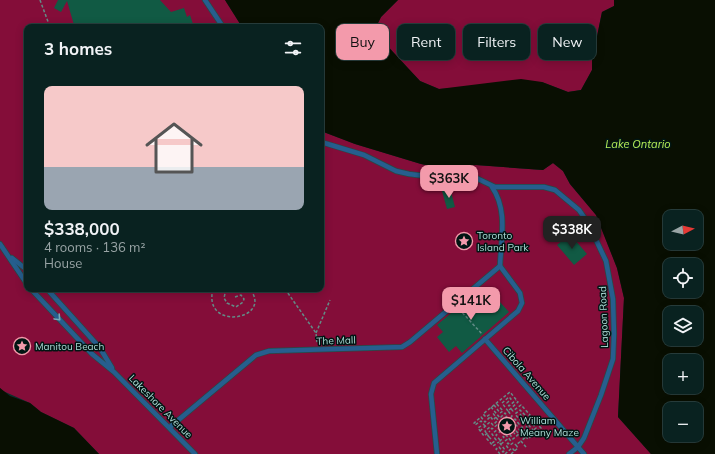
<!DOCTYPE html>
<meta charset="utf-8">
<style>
:root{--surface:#092220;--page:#122a29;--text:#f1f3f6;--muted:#99a4a5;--line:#293f3e;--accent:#f39aab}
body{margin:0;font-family:Mulish,sans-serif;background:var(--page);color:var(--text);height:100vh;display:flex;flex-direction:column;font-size:15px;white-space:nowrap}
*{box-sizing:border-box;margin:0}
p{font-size:13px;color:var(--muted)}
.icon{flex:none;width:22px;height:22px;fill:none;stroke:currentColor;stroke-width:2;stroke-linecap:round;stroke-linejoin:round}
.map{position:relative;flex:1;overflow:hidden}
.details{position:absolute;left:24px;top:24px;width:300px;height:268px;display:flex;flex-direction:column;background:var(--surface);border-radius:8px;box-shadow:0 2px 10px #0003,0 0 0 1px var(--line)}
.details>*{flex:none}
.banner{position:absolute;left:336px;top:24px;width:319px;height:36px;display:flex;gap:8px}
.needle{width:26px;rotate:83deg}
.tools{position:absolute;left:663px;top:210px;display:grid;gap:8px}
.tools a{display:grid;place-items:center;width:40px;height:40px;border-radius:8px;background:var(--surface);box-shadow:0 2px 10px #0003,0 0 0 1px var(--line);font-size:20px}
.price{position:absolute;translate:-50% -34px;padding:0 9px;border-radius:8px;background:var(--accent);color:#111;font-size:13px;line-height:26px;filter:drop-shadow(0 1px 2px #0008)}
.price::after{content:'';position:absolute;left:50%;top:24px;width:12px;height:9px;margin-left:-6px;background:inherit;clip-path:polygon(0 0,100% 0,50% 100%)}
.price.on{background:#222;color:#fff}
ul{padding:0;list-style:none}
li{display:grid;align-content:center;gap:8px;height:212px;padding:0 20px}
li+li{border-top:1px solid var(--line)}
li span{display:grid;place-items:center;height:124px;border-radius:8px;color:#555}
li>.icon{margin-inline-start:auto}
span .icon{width:72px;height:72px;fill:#fffc;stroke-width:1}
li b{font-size:17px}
h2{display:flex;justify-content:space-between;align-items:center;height:48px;padding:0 20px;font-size:17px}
.tag{padding:0 14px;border-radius:8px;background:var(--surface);box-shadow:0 2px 10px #0003,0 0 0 1px var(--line);font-size:14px;line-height:36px}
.tag.on{background:var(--accent);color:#111}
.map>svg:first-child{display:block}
</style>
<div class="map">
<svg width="715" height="454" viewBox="0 0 715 454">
<rect width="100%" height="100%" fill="#0c2e2b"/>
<!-- green -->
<g fill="#840d39">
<path d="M0,0H225L242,27H27V289H321V131L355,144L421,164L441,168L476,165L543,170L553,163L563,171L570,184L596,215L617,268L624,298L618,417L651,454H99L74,428L41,412L30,403L3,391L0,388Z"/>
<path d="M398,0H614V6L602,12L592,60V70L581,90L568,92L542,82L439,89L420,81L380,38L376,27L381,17Z"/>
</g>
<!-- water -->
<g fill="#090f02" fill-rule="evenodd">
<path d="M225,0H398L381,17L376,27L380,38L420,81L439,89L521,79L542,82L568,92L581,90L592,70V61L602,12L614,6V0H715V454H651L618,417L624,298L617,268L596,215L570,184L563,171L553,163L543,170L476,165L441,168L421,164L355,144L321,131V27H242ZM670,217H696V243H670ZM670,265H696V291H670ZM670,313H696V339H670ZM670,361H696V387H670ZM670,409H696V435H670Z"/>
<path d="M0,388L10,396L30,403L41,412L74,428L99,454H0Z"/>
</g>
<!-- building -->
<g fill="#115a44">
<path d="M58,0H160L171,12L184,8L187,17L190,15L194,27H78L77,25H74L67,1L61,12L54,8Z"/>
<path d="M450,188L455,207L447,209L442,191Z"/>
<path d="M570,234L587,254L574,265L557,245Z"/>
<path d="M478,290L484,296L490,291L509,312L462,353L456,346L449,352L437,337L443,332L437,325Z"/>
</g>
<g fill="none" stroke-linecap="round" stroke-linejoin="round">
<!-- service casing -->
<g stroke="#264a47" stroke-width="6">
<g id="service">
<path d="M205,0L223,27"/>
<path d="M321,142L364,155L396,171L409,174L425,176H472L495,187H544L555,190L579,210L588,223L606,261L613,299L614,334L613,359L601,395L584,438L578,447L569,454"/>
<path d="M0,244L27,284"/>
<path d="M12,258L27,270"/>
<path d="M31,289L92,354L114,372L195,454"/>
<path d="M47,289L100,348L112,368"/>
<path d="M485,339L584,454"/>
<path d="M170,427L256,355L269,351L402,347L410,342L500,266"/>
<path d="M437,454L431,394L434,383L518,311L522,303L520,293L500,266C501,239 508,210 492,187"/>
</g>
</g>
<!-- path -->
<g stroke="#638c87" stroke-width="1.5" stroke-dasharray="3 2" stroke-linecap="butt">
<path d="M40,0L50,27"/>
<path d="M213,289C202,332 274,320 250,289"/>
<path d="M226,289L224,298L227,303L236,307L243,302L244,299L241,295L235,297"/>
<path d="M285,289L316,333L317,343"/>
<path d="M459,309L482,334"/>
<path d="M316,333L330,300"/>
<path d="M494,405L500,413L503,411L496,403"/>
<path d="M491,407L500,418L505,413L507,416L500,422"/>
<path d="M511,409L513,411L521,405L530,415L519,424L515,419L512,421L517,426L511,431"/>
<path d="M508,411L502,403L509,397L511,399L507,403L509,406L516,400"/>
<path d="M520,414L524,420"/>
<path d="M525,415L520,410L515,414L531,432"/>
<path d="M496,417L493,420L489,415L486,417L483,414L510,392L518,402L508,411L512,416L510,419"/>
<path d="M502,420L507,426"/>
<path d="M481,426L478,428L484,436L490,431"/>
<path d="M485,426L481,421L475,425L474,423L481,417L485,422L490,417"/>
<path d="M480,431L490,422L493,425L498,420L492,412"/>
<path d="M526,432L522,427L519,429L528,439L541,428L532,418L526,422L533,430"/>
<path d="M506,435L509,433L513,439L519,434L516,431L514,434"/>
<path d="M489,437L485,431L490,427L492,429L497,425L499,428L492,434L496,440L491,444"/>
<path d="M491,439L489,437L487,439L493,446L499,442"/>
<path d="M500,440L496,435L502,430L511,441"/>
<path d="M501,444L509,438"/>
<path d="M526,447L521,441L536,428L532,423"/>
<path d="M508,448L506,445L508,443L510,445L513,443L516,445"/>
<path d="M500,454L496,449L499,447L503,452L505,450L499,442L504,437L501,435"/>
<path d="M505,454L512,448L515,451"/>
<path d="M511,454L518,448L516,445L521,441"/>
</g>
<!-- service -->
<use href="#service" stroke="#265e8e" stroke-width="4.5"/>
</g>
<!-- one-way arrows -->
<defs><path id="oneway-chevron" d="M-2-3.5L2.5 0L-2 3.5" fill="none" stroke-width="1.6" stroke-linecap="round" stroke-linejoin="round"/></defs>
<use stroke="#78aaba" href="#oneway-chevron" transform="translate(58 318) rotate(47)"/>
<!-- icons -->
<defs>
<g id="sight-ring" transform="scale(0.9)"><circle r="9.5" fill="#011513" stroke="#f39aab" stroke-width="1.5"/><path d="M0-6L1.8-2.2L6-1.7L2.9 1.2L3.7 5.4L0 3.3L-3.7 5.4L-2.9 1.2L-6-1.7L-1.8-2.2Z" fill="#f39aab"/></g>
</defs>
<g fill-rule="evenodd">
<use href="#sight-ring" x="464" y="241"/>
<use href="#sight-ring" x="22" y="346"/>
<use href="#sight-ring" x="507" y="426"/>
</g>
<g text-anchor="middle" stroke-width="3" stroke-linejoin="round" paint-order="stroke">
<!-- poi labels -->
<g font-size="10" fill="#aedcd7" stroke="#011513" text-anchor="start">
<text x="477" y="239">Toronto<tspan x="477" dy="12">Island Park</tspan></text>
<text x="35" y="350">Manitou Beach</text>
<text x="520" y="424">William<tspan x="520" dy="12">Meany Maze</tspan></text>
</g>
<!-- street labels -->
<g font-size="10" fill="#aedcd7" stroke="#011513">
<text transform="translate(603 317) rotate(-92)" y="4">Lagoon Road</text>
<text transform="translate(336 340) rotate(-2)" y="4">The Mall</text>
<text transform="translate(527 373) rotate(49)" y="4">Cibola Avenue</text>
<text transform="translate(161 406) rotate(45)" y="4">Lakeshore Avenue</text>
</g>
<!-- water labels -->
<g font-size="11" font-style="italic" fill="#b6ef58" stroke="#011513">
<text x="638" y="148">Lake Ontario</text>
</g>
</g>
</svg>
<div class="tools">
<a><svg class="needle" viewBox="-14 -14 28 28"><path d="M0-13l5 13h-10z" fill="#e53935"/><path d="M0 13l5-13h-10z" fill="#99a4a5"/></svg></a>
<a><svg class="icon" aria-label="locate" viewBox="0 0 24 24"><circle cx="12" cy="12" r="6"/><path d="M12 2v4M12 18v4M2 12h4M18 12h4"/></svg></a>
<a><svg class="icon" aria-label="layers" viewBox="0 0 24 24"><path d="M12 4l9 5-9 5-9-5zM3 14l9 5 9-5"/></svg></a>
<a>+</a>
<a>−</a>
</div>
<b class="price" style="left:449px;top:199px">$363K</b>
<b class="price on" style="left:572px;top:250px">$338K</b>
<b class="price" style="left:471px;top:321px">$141K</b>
<div class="banner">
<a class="tag on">Buy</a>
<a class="tag">Rent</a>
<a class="tag">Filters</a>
<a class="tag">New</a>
</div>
<section class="details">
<h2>3 homes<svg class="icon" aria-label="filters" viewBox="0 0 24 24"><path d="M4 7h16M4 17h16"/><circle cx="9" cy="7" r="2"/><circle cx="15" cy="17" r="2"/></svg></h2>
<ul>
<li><span style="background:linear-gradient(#f6c9c9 65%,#9aa5b1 0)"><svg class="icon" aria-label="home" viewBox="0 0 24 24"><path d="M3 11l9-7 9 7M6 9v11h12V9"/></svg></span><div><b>$338,000</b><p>4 rooms · 136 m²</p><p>House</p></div></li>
</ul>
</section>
</div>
